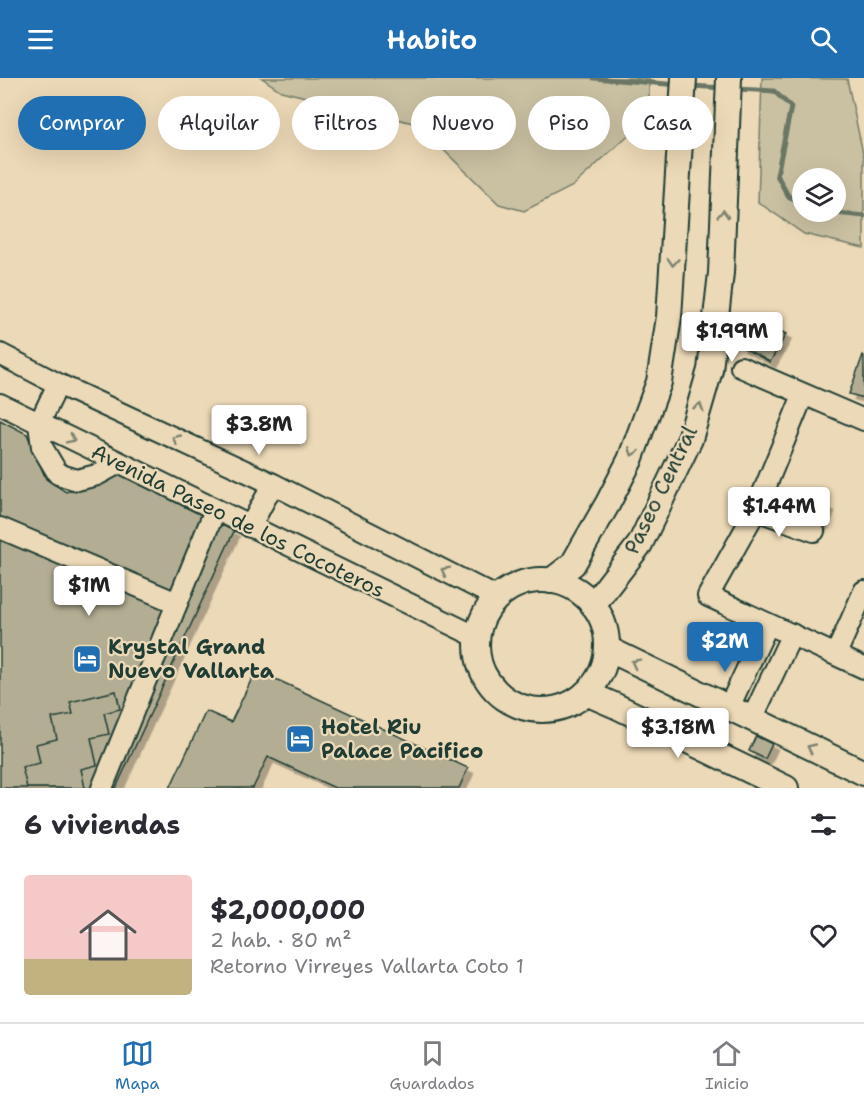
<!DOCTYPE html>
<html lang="es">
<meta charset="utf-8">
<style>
:root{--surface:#fff;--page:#f7f7f7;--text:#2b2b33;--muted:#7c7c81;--line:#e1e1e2;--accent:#1f6fb2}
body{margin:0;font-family:"Shantell Sans",sans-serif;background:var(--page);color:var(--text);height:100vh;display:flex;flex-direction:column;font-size:22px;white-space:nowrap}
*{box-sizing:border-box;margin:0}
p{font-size:20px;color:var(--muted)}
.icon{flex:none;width:33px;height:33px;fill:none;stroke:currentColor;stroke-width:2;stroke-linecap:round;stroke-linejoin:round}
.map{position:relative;height:710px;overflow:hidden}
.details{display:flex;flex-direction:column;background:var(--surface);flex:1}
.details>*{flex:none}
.hud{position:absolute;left:18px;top:18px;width:828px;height:54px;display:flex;gap:12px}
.fabs{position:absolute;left:792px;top:90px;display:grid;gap:12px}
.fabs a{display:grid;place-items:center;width:54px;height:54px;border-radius:50%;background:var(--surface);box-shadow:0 6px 24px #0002;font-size:30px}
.price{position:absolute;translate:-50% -51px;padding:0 14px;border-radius:6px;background:#fff;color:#222;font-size:20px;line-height:39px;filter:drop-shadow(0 2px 3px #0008)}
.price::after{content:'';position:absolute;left:50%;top:36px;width:18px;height:14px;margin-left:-9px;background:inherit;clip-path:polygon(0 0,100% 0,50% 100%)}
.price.current{background:var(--accent);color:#fff}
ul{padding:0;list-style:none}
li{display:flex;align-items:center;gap:18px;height:150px;padding:0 24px}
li+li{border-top:2px solid var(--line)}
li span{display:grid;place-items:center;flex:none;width:168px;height:120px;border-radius:6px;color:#555}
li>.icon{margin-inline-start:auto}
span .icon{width:72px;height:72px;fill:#fffc;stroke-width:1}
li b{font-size:26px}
h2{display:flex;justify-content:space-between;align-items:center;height:72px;padding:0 24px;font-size:26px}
.tag{padding:0 21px;border-radius:27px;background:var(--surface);box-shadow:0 6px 24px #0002;font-size:21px;line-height:54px}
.tag.current{background:var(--accent);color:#fff}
header{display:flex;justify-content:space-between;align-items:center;height:78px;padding:0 24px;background:var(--accent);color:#fff;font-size:27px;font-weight:600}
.menu{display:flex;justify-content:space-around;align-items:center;height:84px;border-top:2px solid var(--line);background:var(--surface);font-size:16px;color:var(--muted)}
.menu a{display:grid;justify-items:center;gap:3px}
.menu .current{color:var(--accent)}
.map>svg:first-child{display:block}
</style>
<header><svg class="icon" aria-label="menu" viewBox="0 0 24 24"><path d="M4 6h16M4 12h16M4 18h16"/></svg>Habito<svg class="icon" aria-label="search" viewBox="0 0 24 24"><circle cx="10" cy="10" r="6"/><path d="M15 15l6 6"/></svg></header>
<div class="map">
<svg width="864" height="710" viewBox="0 0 864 710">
<defs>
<filter id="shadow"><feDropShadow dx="5.5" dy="5.5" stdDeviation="0" flood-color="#0004"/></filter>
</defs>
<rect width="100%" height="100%" fill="#ecd9b7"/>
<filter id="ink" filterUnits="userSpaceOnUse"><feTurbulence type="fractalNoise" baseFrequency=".0167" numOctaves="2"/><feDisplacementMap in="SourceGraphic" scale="12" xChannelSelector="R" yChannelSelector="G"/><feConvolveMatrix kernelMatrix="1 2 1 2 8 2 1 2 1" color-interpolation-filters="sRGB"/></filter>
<g filter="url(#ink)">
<!-- green -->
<g fill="#cac0a2" stroke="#747e6b" stroke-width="1.5" fill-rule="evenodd">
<path d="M262,0H649V38L573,108L524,133L499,126L417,46L281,13Z"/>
<path d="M762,0L847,1L864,80V170L804,156L758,124ZM836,100V134H802V100Z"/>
</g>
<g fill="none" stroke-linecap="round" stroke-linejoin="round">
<!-- stream -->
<g stroke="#6b7765" stroke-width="5">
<path d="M594,0L679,7"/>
<path d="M691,8L724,10"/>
<path d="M736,11L774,13L791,29L777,97L788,118L802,125"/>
<path d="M826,134L864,138"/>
</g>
</g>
<!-- building -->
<g fill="#b3ae93" stroke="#1f3d34" stroke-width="1.5" filter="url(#shadow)">
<path d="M756,239L786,256L770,284L740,268Z"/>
<path d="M863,277L864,278V320L849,316Z"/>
<path d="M0,342L27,356L46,401L66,414L121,397L234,453L116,710H0Z"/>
<path d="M790,412L829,428L820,449L781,432Z"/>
<path d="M256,592L468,690L459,710H335L268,679L253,710H170L206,633L231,644Z"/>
<path d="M116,613L120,631L104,635L109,656L91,660L97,687L81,691L85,710H27L22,689L40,685L36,666L57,661L52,640L73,636L70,624Z"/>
<path d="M756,658L772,666L765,681L749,673Z"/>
</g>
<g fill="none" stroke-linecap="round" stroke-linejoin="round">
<!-- minor casing -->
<g stroke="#1f3d34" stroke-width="24">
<g id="minor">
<path d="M0,276L58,306L273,406L498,520"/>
<path d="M741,289L864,342"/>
<path d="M58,306L39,346L42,369L58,396L77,402L97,397L119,385"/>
<path d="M803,317L756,432L708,518L864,590"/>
<path d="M0,326L477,559"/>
<path d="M756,432L814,453"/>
<path d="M250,449L273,406"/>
<path d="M0,450L177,525"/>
<path d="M836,576L864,513"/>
<path d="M729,629L768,546"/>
<path d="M752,641L792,556"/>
<path d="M102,710L215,432"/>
</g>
</g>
<!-- major casing -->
<g stroke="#1f3d34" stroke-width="28">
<g id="major">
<circle cx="542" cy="567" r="65"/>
<path d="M551,503L573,486L608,425L630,382L659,304L669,239L684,0"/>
<path d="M593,527L640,466L690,361L710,292L721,195L729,0"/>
<path d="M608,571L864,695"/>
<path d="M586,615L616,628L786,710"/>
</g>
</g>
<!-- minor -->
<use href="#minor" stroke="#ecd9b7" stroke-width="20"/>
<!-- major -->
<use href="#major" stroke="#ecd9b7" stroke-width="24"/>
</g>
<!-- one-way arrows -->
<defs><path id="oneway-chevron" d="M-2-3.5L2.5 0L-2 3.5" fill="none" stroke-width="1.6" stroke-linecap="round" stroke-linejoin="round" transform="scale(1.5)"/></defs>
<g stroke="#7b836f">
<use href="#oneway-chevron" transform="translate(723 136) rotate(-88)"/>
<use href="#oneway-chevron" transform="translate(673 184) rotate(94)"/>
<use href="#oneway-chevron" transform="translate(699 329) rotate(-74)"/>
<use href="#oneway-chevron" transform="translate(71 361) rotate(26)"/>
<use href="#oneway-chevron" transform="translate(176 361) rotate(-155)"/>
<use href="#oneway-chevron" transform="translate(633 374) rotate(111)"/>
<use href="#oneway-chevron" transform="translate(445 493) rotate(-153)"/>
<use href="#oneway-chevron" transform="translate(635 585) rotate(-153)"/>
<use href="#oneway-chevron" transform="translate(811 670) rotate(-155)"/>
</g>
</g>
<!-- icons -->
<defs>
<g id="hotel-square" transform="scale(1.5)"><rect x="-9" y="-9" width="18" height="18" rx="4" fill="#1f6fb2" stroke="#ecd9b7"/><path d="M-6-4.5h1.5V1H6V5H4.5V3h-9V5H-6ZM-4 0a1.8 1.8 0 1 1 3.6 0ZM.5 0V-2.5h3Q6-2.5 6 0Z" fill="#fff"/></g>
</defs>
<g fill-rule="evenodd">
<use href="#hotel-square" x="87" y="581"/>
<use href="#hotel-square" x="300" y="661"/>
</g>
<g text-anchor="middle" stroke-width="4.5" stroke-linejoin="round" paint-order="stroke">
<!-- street labels -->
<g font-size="21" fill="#1f3d34" stroke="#ecd9b7">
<text transform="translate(661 412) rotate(-64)" y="7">Paseo Central</text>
<text transform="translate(238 443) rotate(26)" y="7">Avenida Paseo de los Cocoteros</text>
</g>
<!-- poi labels -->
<g font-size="21" font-weight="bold" fill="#1f3d34" stroke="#ecd9b7" text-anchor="start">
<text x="108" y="576">Krystal Grand<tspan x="108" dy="24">Nuevo Vallarta</tspan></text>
<text x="321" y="656">Hotel Riu<tspan x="321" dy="24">Palace Pacifico</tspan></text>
</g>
</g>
</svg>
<div class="fabs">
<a><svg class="icon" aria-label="layers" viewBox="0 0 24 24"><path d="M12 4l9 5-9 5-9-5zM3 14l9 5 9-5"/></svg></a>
</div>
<b class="price" style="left:732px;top:285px">$1.99M</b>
<b class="price" style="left:259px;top:378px">$3.8M</b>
<b class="price" style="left:779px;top:460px">$1.44M</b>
<b class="price" style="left:89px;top:539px">$1M</b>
<b class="price current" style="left:725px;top:595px">$2M</b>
<b class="price" style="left:678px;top:681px">$3.18M</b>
<div class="hud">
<a class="tag current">Comprar</a>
<a class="tag">Alquilar</a>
<a class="tag">Filtros</a>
<a class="tag">Nuevo</a>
<a class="tag">Piso</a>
<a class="tag">Casa</a>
</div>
</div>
<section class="details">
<h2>6 viviendas<svg class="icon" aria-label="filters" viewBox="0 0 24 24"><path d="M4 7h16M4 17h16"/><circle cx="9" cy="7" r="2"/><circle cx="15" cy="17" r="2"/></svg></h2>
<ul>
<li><span style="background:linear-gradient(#f6c9c9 70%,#c2b280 0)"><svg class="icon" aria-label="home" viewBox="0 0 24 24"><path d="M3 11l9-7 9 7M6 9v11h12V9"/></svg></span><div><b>$2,000,000</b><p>2 hab. · 80 m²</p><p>Retorno Virreyes Vallarta Coto 1</p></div><svg class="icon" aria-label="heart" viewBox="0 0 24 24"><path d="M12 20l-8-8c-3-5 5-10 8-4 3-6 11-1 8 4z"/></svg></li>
</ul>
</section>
<nav class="menu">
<a class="current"><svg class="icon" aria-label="map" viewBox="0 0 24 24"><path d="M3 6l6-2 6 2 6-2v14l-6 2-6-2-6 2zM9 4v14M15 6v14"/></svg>Mapa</a>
<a><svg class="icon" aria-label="saved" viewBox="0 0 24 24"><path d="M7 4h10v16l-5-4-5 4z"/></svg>Guardados</a>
<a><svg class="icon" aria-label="home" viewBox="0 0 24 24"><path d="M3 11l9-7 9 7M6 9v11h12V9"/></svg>Inicio</a>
</nav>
